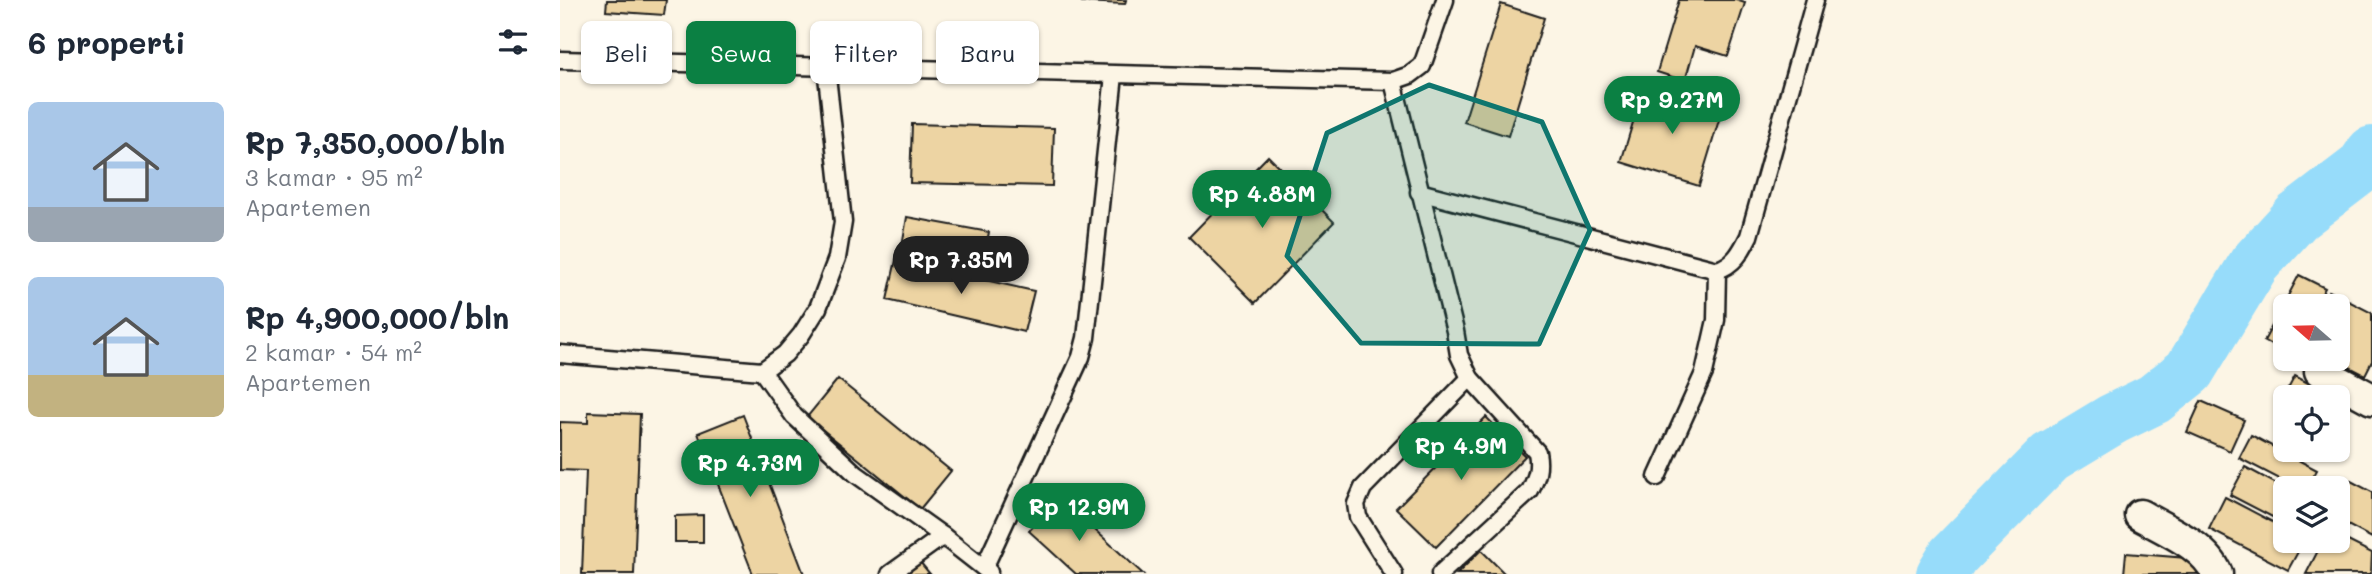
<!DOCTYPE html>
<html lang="id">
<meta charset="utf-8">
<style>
:root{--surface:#fff;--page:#f2f2f3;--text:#1f2937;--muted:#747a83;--accent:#0b8043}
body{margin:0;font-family:Mali,sans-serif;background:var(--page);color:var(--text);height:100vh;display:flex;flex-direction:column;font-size:26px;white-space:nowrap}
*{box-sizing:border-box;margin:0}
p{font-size:23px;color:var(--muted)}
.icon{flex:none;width:38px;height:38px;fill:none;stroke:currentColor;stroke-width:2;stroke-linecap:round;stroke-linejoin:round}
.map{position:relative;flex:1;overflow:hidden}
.drawer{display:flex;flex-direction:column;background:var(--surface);width:560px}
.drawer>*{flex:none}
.banner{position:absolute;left:21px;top:21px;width:665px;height:63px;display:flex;gap:14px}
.needle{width:46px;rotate:290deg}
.tools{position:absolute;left:1713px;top:294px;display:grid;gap:14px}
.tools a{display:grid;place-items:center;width:77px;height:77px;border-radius:10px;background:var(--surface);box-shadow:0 2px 5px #0004;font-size:35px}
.price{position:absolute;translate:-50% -60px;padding:0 16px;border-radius:24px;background:var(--accent);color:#fff;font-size:23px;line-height:46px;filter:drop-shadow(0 2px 4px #0008)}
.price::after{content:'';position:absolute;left:50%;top:42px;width:21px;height:16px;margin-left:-10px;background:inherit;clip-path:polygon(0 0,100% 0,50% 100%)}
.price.current{background:#222;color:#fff}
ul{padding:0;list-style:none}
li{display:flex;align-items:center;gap:21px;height:175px;padding:0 28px}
li span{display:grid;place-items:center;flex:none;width:196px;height:140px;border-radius:10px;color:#555}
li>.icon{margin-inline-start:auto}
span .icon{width:84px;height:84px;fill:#fffc;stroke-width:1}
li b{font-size:30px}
h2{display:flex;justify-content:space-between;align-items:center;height:84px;padding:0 28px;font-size:30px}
.tag{padding:0 24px;border-radius:10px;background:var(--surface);box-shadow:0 2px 5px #0004;font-size:24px;line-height:63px}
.tag.current{background:var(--accent);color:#fff}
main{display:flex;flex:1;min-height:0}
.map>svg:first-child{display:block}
</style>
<main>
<section class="drawer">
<h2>6 properti<svg class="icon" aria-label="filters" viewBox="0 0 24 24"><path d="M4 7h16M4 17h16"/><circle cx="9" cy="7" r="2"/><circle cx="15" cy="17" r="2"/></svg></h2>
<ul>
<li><span style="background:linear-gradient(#a9c7e8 75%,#9aa5b1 0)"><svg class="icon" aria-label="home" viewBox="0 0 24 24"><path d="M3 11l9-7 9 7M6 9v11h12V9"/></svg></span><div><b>Rp 7,350,000/bln</b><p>3 kamar · 95 m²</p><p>Apartemen</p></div></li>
<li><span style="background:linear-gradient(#a9c7e8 70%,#c2b280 0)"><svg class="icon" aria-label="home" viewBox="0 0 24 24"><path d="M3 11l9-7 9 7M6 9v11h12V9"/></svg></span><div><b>Rp 4,900,000/bln</b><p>2 kamar · 54 m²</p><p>Apartemen</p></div></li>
</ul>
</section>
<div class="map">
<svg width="1812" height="574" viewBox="0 0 1812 574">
<rect width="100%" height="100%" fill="#fcf5e5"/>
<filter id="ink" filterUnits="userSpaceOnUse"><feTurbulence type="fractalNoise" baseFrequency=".0143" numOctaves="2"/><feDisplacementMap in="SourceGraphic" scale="14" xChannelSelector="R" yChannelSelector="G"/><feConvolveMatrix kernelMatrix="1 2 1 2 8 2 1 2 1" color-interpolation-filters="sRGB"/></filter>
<g filter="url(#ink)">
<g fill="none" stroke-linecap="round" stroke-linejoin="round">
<!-- river -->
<path stroke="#97dcfa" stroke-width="52" d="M1382,574L1393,556L1490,457L1553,419L1594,399L1629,371L1694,264L1737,217L1801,168L1812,152"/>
</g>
<!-- building -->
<g fill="#edd4a3" stroke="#1c1c1c" stroke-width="2">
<path d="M47,0H106L104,15L46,11Z"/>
<path d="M522,0H566L565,4L522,2Z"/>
<path d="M1119,0H1176L1185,3L1168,56L1135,46L1125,81L1097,72Z"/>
<path d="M941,4L984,18L948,136L904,122Z"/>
<path d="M1084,86L1162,110L1139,186L1061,162Z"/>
<path d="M352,124L494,128L492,186L350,183Z"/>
<path d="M708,156L774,222L695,303L629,237Z"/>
<path d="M347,217L429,232L423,261L342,246Z"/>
<path d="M336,260L474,291L464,332L327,300Z"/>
<path d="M1739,275L1765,288L1755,306H1726V353L1704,341Z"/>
<path d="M1769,291L1812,313V361L1805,375L1774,359H1778V306H1761Z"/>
<path d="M1735,376L1774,397H1726V402L1722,400Z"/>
<path d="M278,379L391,471L360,509L247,417Z"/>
<path d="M1641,401L1684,420L1670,451L1627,432Z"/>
<path d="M28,412L80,414L74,574H22L26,471L0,470V422L28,423Z"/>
<path d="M183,415L244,574H193L138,433Z"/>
<path d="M926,417L965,456L876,547L836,508Z"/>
<path d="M1691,435L1757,470L1747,488H1737L1679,458Z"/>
<path d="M1685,467L1726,489V524L1670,495Z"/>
<path d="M1789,480L1812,492V538L1778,520V501Z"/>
<path d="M499,497L583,574H516L469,531Z"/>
<path d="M1665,497L1726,529V541H1744L1728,570L1649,529Z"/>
<path d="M143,515V542H115V516Z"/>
<path d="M1778,536L1812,553L1811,574H1746L1763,541H1778Z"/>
<path d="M921,550L945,574H897Z"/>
<path d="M1566,553L1639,559L1638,574H1564Z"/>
<path d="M360,562L370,574H346Z"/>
</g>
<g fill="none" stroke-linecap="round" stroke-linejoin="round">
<!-- lane casing -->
<g stroke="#1c1c1c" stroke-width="21">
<g id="lane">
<path d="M0,60L833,81L850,75L862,66L885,0"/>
<path d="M833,81L895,331L899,355L910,378L977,452C980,468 977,477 970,491L880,574"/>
<path d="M859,192L1157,270C1174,265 1181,252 1189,236L1255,0"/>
<path d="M0,354L202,371L225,354L241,335L258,308L277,258L283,222L266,67"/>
<path d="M202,371L234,416L296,474L383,536L429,572"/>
<path d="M1097,477L1144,373L1156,320L1157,270"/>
<path d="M424,568L521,357L526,338L554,75"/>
<path d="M330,574L383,536"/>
<path d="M834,574L798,517L796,504L803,488L910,378"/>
</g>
</g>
<!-- street casing -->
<g stroke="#1c1c1c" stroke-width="35">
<g id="street">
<path d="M1760,371L1812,399"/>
<path d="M1580,515C1606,530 1646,546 1657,574"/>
</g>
</g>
<!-- lane -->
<use href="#lane" stroke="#fcf5e5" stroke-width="16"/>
<!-- street -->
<use href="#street" stroke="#fcf5e5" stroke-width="30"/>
</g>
</g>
<!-- marked area -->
<path fill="#0f766e" fill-opacity="0.2" stroke="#0f766e" stroke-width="5" stroke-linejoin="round" d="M869,85L982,122L1030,230L979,344L801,343L727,256L767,133Z"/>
</svg>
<div class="tools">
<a><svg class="needle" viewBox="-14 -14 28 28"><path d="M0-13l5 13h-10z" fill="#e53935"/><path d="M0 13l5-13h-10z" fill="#747a83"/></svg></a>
<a><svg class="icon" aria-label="locate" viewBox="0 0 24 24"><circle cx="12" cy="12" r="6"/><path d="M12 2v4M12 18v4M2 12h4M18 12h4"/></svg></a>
<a><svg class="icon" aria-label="layers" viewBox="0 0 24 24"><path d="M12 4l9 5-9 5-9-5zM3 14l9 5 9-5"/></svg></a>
</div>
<b class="price" style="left:1112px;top:136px">Rp 9.27M</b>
<b class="price" style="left:702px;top:230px">Rp 4.88M</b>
<b class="price current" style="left:401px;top:296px">Rp 7.35M</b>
<b class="price" style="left:901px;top:482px">Rp 4.9M</b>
<b class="price" style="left:190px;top:499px">Rp 4.73M</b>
<b class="price" style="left:519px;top:543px">Rp 12.9M</b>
<div class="banner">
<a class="tag">Beli</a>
<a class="tag current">Sewa</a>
<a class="tag">Filter</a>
<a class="tag">Baru</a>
</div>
</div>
</main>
